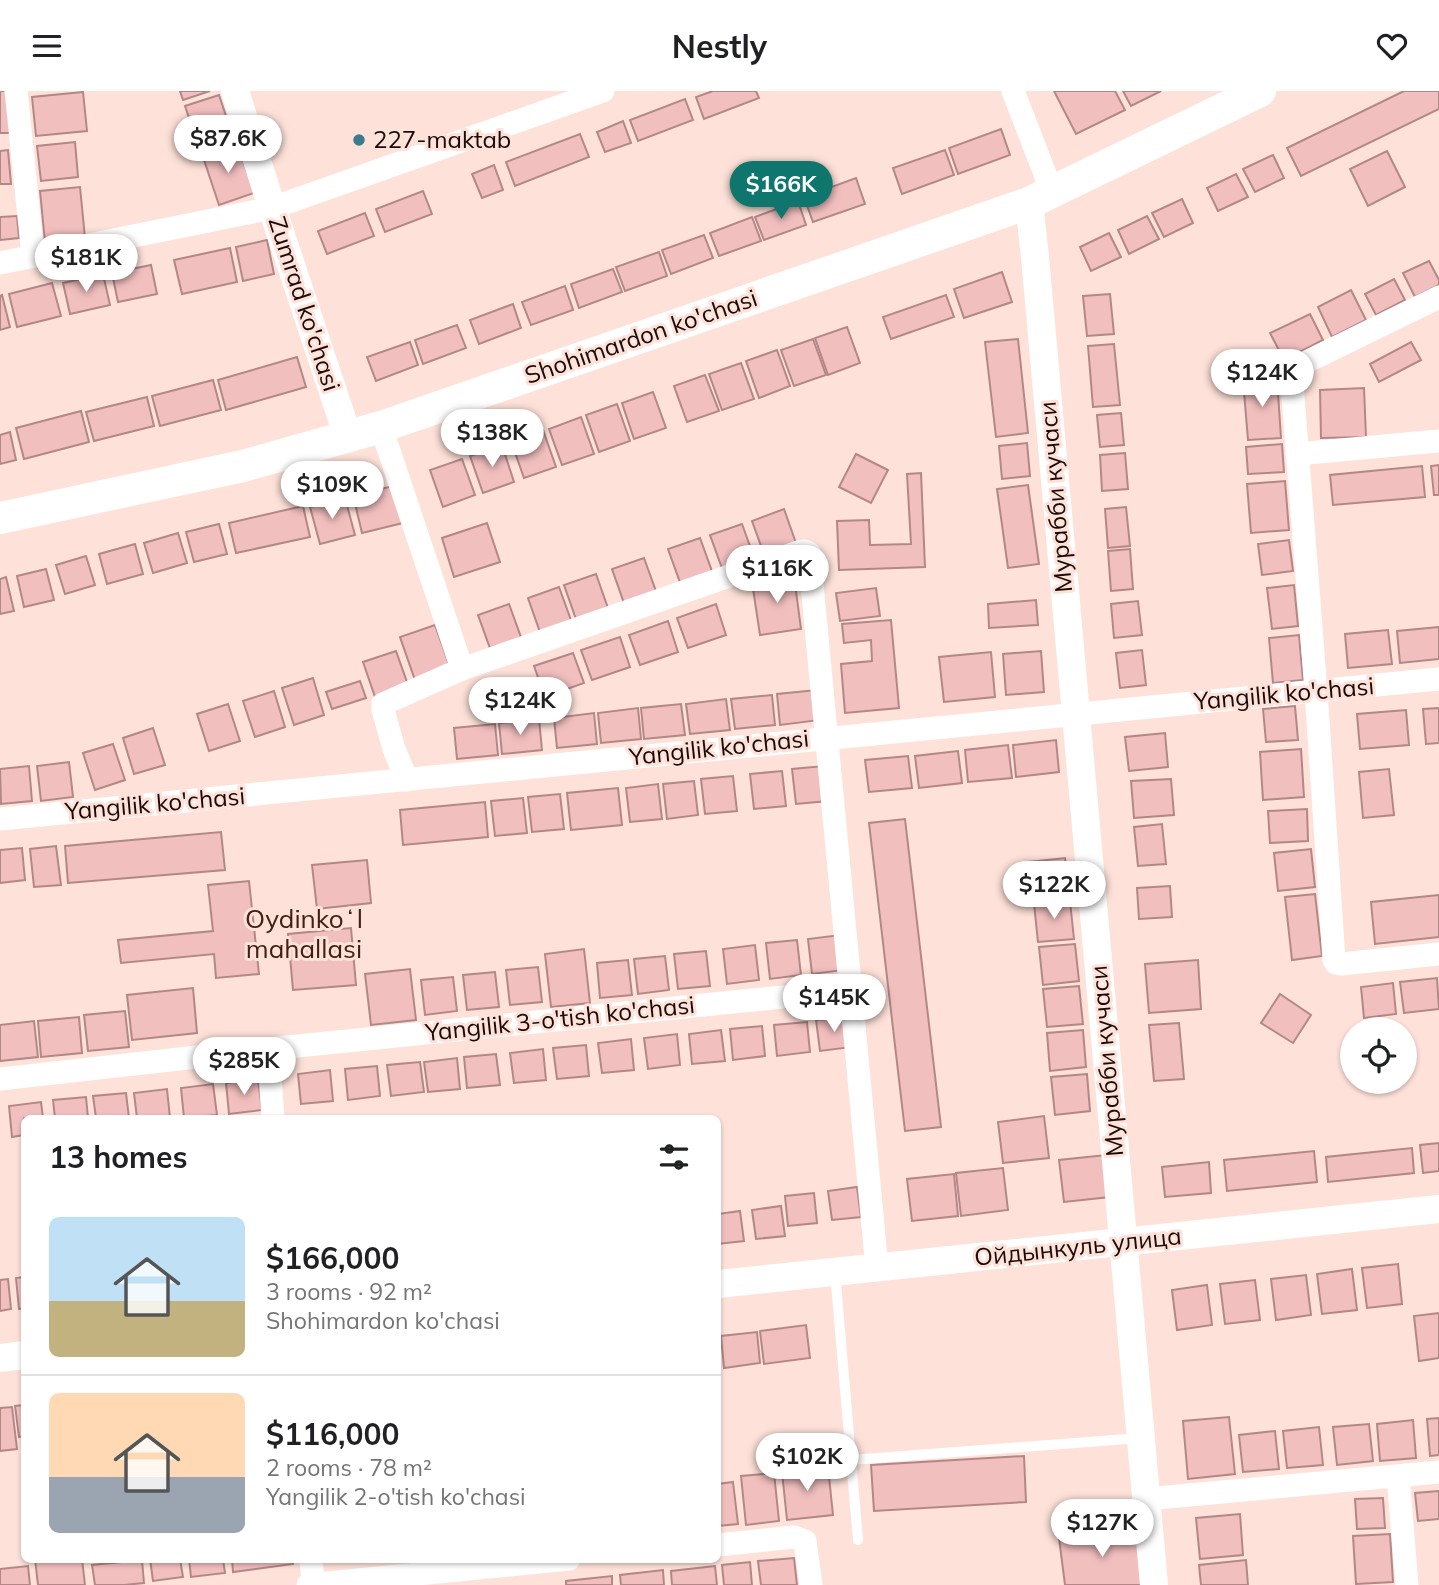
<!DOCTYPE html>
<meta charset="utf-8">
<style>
:root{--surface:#fff;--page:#f2f2f2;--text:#202124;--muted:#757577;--line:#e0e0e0;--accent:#0f766e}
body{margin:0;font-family:Mulish,sans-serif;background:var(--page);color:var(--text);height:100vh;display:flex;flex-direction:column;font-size:26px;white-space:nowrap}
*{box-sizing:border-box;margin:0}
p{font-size:23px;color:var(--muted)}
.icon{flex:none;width:38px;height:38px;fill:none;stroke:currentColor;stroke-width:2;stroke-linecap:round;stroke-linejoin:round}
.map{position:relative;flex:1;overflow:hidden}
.sheet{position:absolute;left:21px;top:1024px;width:700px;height:448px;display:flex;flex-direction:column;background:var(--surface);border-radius:10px;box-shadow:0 2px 5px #0004}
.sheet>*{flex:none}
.controls{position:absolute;left:1340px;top:926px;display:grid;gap:14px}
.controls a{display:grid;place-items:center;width:77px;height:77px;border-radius:50%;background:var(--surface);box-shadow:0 2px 5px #0004;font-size:35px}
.price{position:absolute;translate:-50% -60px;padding:0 16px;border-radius:24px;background:#fff;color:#222;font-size:23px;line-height:46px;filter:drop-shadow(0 2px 4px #0008)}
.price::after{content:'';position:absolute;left:50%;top:42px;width:21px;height:16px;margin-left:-10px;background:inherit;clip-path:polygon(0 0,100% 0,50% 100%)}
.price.current{background:var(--accent);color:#fff}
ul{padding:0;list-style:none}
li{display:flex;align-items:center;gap:21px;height:175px;padding:0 28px}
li+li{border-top:2px solid var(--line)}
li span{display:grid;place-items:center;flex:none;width:196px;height:140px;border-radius:10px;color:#555}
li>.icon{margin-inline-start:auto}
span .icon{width:84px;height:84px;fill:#fffc;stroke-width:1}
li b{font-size:30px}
h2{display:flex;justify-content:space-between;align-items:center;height:84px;padding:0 28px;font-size:30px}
header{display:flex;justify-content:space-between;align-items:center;height:91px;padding:0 28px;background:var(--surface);font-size:32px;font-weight:700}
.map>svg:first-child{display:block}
</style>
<header><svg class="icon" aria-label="menu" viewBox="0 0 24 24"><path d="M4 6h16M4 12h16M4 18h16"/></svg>Nestly<svg class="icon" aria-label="heart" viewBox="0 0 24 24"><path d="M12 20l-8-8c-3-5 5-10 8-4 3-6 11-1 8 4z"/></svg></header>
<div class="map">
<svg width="1439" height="1494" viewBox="0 0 1439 1494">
<rect width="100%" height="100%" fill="#fee2d9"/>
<!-- building -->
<g fill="#f2bfbf" stroke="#b48787" stroke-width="2">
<path d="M0,0H6L10,42H0Z"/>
<path d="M180,0H210L183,9Z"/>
<path d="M713,0H756L759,7L704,28L696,6Z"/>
<path d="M1054,0H1115L1125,19L1076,43Z"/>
<path d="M1123,0H1161L1131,15Z"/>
<path d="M1404,0H1439V18L1301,85L1287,57Z"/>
<path d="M83,1L87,40L36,45L32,6Z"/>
<path d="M219,4L235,52L201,63L185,15Z"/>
<path d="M685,8L693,29L638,50L630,29Z"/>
<path d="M623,30L631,52L605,61L597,41Z"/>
<path d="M1001,38L1010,64L958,83L949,57Z"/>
<path d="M580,43L589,66L515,95L506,71Z"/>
<path d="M75,51L78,86L41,90L37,55Z"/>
<path d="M238,55L254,102L219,114L203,66Z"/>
<path d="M8,59L11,93H0V60Z"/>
<path d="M945,59L954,84L902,103L893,77Z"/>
<path d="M1387,60L1405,96L1368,115L1350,78Z"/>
<path d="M1273,64L1284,87L1255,101L1243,78Z"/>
<path d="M494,74L503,99L482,107L472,83Z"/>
<path d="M1236,83L1248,106L1218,120L1207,97Z"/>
<path d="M856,87L865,113L813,131L804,106Z"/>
<path d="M80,96L85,147L45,151L40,100Z"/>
<path d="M423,100L432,123L385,141L376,118Z"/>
<path d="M1182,108L1193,132L1164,146L1152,122Z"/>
<path d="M798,110L806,134L764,149L755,126Z"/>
<path d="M365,122L374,145L327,163L318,140Z"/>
<path d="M17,125L19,147L0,149V126Z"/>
<path d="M1147,125L1159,148L1129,163L1118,139Z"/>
<path d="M752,126L761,150L719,165L710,142Z"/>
<path d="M1109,142L1121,166L1091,180L1080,156Z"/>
<path d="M704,144L713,167L671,183L662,159Z"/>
<path d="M267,149L274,183L243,190L236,156Z"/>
<path d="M230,157L237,191L182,203L174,169Z"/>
<path d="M659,161L667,185L625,200L616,176Z"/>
<path d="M1429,170L1439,189V194L1415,206L1403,182Z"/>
<path d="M151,174L157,203L118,211L112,182Z"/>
<path d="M613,178L622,201L579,217L571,193Z"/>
<path d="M1002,181L1012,211L964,227L954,198Z"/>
<path d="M103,183L110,214L70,223L63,192Z"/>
<path d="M1394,188L1405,209L1376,224L1365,203Z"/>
<path d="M52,192L61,225L17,236L9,203Z"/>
<path d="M565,195L573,219L531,234L522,211Z"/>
<path d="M1351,199L1366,229L1332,246L1318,216Z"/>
<path d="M1110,203L1114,243L1087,245L1083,205Z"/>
<path d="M2,204L10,236L0,239V205Z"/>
<path d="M946,204L954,226L891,248L883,226Z"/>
<path d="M513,213L521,237L479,253L470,229Z"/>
<path d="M1310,223L1323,249L1284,269L1270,242Z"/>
<path d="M457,234L466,257L423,273L415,249Z"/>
<path d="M847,236L860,272L828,284L815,247Z"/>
<path d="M813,248L826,284L794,295L781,259Z"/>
<path d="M1018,248L1028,342L996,346L985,251Z"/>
<path d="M410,251L418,274L376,290L367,266Z"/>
<path d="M1411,251L1421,269L1379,291L1370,273Z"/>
<path d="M1114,253L1120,314L1093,316L1088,255Z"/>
<path d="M777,259L790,295L759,307L746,270Z"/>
<path d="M297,266L306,296L226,319L218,289Z"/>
<path d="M741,272L754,308L722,319L709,283Z"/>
<path d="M705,284L719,320L687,331L674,295Z"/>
<path d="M1277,287L1281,347L1248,349L1243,289Z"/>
<path d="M213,289L221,319L160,335L152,305Z"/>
<path d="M1364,297L1366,346L1321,347L1320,299Z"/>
<path d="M653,301L666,337L634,348L622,312Z"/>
<path d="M147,306L154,335L94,350L86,321Z"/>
<path d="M617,313L630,350L599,361L586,324Z"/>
<path d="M81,320L89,351L24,368L16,337Z"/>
<path d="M1121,322L1124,354L1100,356L1097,324Z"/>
<path d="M581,326L594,363L562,374L549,338Z"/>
<path d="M543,339L556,376L524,387L511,350Z"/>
<path d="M10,341L16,369L0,373V344Z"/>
<path d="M1027,352L1030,385L1002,388L999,355Z"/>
<path d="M1282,353L1284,381L1248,383L1246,356Z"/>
<path d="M502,354L514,391L483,402L470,365Z"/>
<path d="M1125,362L1128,398L1102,400L1100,364Z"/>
<path d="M856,363L888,379L871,412L839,396Z"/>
<path d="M462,368L475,404L443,416L430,379Z"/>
<path d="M1439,374V404H1434L1431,375Z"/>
<path d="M1422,375L1425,406L1333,414L1330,384Z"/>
<path d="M921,382L925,476L839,479L837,430L869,429L870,454L911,453L907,383Z"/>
<path d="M1285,390L1289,439L1251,442L1247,393Z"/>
<path d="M1028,394L1039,473L1008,477L997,398Z"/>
<path d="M394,395L403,432L362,442L353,404Z"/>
<path d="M345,407L355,444L320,453L310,416Z"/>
<path d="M303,415L310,446L236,462L229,432Z"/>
<path d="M1126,416L1130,455L1108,457L1105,418Z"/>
<path d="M784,418L797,455L765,466L752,430Z"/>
<path d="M487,432L500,471L454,486L442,447Z"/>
<path d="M219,433L227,463L194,471L186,441Z"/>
<path d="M742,433L755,469L723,480L710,444Z"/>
<path d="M178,442L187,472L153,482L144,452Z"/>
<path d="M700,447L713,483L681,494L668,458Z"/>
<path d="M1289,449L1293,480L1262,484L1258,453Z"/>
<path d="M135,453L143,483L107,493L99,463Z"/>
<path d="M1130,458L1133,498L1111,500L1108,460Z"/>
<path d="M86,465L95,494L65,503L56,474Z"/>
<path d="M644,467L657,503L625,515L612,478Z"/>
<path d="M46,478L54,509L24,516L17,485Z"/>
<path d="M596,483L609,520L577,531L564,494Z"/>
<path d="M794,485L801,538L760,544L752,491Z"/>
<path d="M6,486L14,520L0,523V488Z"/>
<path d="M1294,494L1298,535L1272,538L1267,497Z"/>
<path d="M559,496L572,532L541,544L528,507Z"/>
<path d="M876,497L880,525L840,530L836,502Z"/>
<path d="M1036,509L1038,534L989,537L988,513Z"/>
<path d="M1138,510L1142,544L1114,547L1111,513Z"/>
<path d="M509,513L522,549L491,560L478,524Z"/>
<path d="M716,513L726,544L688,557L677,527Z"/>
<path d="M891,529L899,617L845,622L841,573L872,570L871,549L844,552L842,533Z"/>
<path d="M668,530L678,561L640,574L629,544Z"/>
<path d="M435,534L451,579L416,592L400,546Z"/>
<path d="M1439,536V568L1400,572L1397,540Z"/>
<path d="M1388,539L1392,573L1348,577L1345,543Z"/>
<path d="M1299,544L1303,589L1273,592L1269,547Z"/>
<path d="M620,546L630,576L592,589L581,559Z"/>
<path d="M1142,559L1146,594L1120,597L1116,562Z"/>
<path d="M396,560L408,594L375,606L363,571Z"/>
<path d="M1041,560L1044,601L1006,604L1003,563Z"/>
<path d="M991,561L995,606L944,611L939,566Z"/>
<path d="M573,562L584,592L545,606L534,575Z"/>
<path d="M313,587L324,624L294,634L282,597Z"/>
<path d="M360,590L366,607L332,618L326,601Z"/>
<path d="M817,599L820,629L780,634L777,603Z"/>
<path d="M274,600L285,636L255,646L243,610Z"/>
<path d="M772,604L775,634L735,638L731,608Z"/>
<path d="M726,608L730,639L690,643L686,613Z"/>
<path d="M228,613L240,650L209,660L197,623Z"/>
<path d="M681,613L685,644L644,648L641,617Z"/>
<path d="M1295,615L1298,649L1266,651L1263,618Z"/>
<path d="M638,617L641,648L601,652L598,622Z"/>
<path d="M1439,617V652L1426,653L1423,618Z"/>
<path d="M1406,619L1409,654L1360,658L1357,623Z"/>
<path d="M594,622L597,653L557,657L554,627Z"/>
<path d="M539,628L542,659L502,663L499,632Z"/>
<path d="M495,633L498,664L457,668L454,637Z"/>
<path d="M153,637L165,674L134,683L123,647Z"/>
<path d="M1165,642L1168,676L1129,680L1125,646Z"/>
<path d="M1056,649L1059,681L1016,686L1013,654Z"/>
<path d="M113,653L125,689L95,699L83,662Z"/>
<path d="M1008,654L1012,687L968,691L965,659Z"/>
<path d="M1301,658L1304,706L1263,709L1260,661Z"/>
<path d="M958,660L962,692L919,697L915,665Z"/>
<path d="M908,665L912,697L869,701L865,669Z"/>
<path d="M69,671L73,706L41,710L37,675Z"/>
<path d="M29,675L32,710L1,713L0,678Z"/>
<path d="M824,675L828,710L796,713L792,678Z"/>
<path d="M1389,678L1394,724L1363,727L1359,681Z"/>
<path d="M782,680L786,715L754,718L750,683Z"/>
<path d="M733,685L737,720L705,723L701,688Z"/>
<path d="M1171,688L1174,724L1134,727L1131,690Z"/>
<path d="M694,690L698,724L667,728L663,693Z"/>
<path d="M658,693L662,728L630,731L626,697Z"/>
<path d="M618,697L622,734L571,739L567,702Z"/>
<path d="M560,703L564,738L532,741L528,706Z"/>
<path d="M523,707L527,742L495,745L491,710Z"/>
<path d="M485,711L488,746L403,754L400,719Z"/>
<path d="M1307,718L1308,750L1270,752L1268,720Z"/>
<path d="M905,728L941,1036L905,1040L869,732Z"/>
<path d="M1162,733L1166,773L1138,775L1134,736Z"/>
<path d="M221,741L225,779L68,792L65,755Z"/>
<path d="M56,755L61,794L34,796L30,758Z"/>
<path d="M22,757L25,789L0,792V759Z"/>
<path d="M1311,758L1315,796L1278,800L1274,762Z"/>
<path d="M1065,767L1069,805L1033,808L1029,771Z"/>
<path d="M367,769L371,812L317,818L312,774Z"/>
<path d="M249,790L259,883L216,887L214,863L121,872L118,849L213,840L208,794Z"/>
<path d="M1170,795L1172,826L1139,828L1137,797Z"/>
<path d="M1315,803L1322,865L1292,869L1285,806Z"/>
<path d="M1439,804V846L1375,853L1371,811Z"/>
<path d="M1070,810L1074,848L1038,851L1034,813Z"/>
<path d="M351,837L356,894L293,899L288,843Z"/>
<path d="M840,844L844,879L812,883L808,848Z"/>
<path d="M797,849L801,884L770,888L766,852Z"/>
<path d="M1075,853L1079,890L1043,894L1039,856Z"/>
<path d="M755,854L759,889L727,893L723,858Z"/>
<path d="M584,858L590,912L551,916L545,863Z"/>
<path d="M706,860L710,895L678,898L674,863Z"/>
<path d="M665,865L669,899L638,903L634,868Z"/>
<path d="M628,869L632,904L600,907L597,872Z"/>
<path d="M1198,869L1201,918L1149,922L1145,873Z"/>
<path d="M538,876L542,911L510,914L506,879Z"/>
<path d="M410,878L416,929L371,934L365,883Z"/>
<path d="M495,881L499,916L467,919L463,884Z"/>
<path d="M453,886L457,920L425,924L421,889Z"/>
<path d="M1437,887L1439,918L1404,922L1400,891Z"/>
<path d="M1393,892L1396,923L1364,927L1361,896Z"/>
<path d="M1079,895L1083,933L1047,936L1043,898Z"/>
<path d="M193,897L197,942L132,949L127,904Z"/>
<path d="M1280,903L1311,924L1293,952L1261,932Z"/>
<path d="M125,920L129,956L88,960L84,924Z"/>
<path d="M79,926L82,962L41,966L38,930Z"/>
<path d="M849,926L852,956L820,960L816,929Z"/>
<path d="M34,930L38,966L0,970V934Z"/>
<path d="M807,931L810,961L777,965L774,934Z"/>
<path d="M1179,932L1184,988L1154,990L1149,934Z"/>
<path d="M762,935L765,965L733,969L730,938Z"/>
<path d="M721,939L725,970L692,973L689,943Z"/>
<path d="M1083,939L1086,976L1050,980L1047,942Z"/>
<path d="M677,943L680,974L648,978L644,947Z"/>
<path d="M631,948L634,979L602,982L598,952Z"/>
<path d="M586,954L589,985L557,988L553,957Z"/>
<path d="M543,958L546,989L514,992L510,962Z"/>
<path d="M496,963L500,994L467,997L464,966Z"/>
<path d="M457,967L460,998L428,1001L424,971Z"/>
<path d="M420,971L424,1001L391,1005L387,974Z"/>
<path d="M377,975L380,1005L348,1009L345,978Z"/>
<path d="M330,979L333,1010L301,1013L298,983Z"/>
<path d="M1087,983L1090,1020L1055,1024L1051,986Z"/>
<path d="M258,988L262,1019L229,1023L226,992Z"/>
<path d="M213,993L217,1024L184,1027L181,997Z"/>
<path d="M167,998L170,1027H137L134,1002Z"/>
<path d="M126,1002L129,1027H96L93,1005Z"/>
<path d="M86,1006L88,1027H55L53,1009Z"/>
<path d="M41,1011L43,1027H24V1044L12,1046L9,1015Z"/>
<path d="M1044,1025L1049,1067L1003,1072L998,1031Z"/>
<path d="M1439,1052V1080L1423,1082L1420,1054Z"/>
<path d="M1412,1057L1414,1082L1328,1091L1326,1066Z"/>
<path d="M1314,1060L1317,1091L1227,1100L1224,1069Z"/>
<path d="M1106,1064L1110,1106L1064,1111L1059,1069Z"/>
<path d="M1209,1071L1211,1102L1165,1106L1162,1076Z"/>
<path d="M1003,1077L1008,1119L961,1125L956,1082Z"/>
<path d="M954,1083L958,1125L912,1130L907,1088Z"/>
<path d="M857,1096L861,1126L832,1129L828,1100Z"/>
<path d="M814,1102L817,1132L788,1135L785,1105Z"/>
<path d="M781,1115L785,1145L756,1148L752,1119Z"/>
<path d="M740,1120L744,1150L718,1153V1123Z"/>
<path d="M1398,1173L1402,1213L1367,1217L1362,1177Z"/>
<path d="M1352,1178L1357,1219L1322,1223L1317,1183Z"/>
<path d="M1306,1184L1311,1224L1276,1229L1271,1188Z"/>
<path d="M24,1186V1217L19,1218L16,1187Z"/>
<path d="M8,1188L11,1218L0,1220V1189Z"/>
<path d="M1255,1189L1260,1229L1225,1233L1220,1193Z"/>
<path d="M1207,1194L1212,1234L1177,1239L1172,1199Z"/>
<path d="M1439,1222V1267L1419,1270L1414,1225Z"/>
<path d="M806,1234L810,1267L764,1273L760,1240Z"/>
<path d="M757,1241L760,1272L724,1277L721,1245Z"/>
<path d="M24,1314V1345L19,1346L15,1315Z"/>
<path d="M12,1316L17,1358L0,1360V1317Z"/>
<path d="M1229,1326L1235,1383L1188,1388L1183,1330Z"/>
<path d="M1439,1327V1364L1430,1365L1427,1328Z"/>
<path d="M1413,1329L1416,1367L1380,1370L1377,1333Z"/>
<path d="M1369,1333L1373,1370L1337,1374L1333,1336Z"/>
<path d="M1319,1336L1323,1374L1287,1377L1283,1340Z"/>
<path d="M1275,1340L1279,1378L1243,1381L1239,1344Z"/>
<path d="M1024,1365L1026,1411L874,1420L871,1374Z"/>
<path d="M828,1376L833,1424L787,1429L782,1381Z"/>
<path d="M774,1382L779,1430L746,1434L741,1385Z"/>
<path d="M733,1391L738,1433L718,1435V1393Z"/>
<path d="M1439,1400V1428L1418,1430L1415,1402Z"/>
<path d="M1383,1407L1385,1437L1357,1438L1355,1408Z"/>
<path d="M1240,1423L1243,1464L1200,1468L1196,1427Z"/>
<path d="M1137,1438L1144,1494H1065L1059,1447Z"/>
<path d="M1390,1443L1393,1491L1356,1493L1353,1445Z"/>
<path d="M794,1467L797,1494H761L758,1470Z"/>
<path d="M35,1468H82L85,1494H38Z"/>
<path d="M150,1468H180L183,1486L153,1490Z"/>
<path d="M189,1468H223L225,1482L191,1486Z"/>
<path d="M232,1468H292L293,1473L233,1481Z"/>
<path d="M142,1469L144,1492L124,1494H95L92,1474Z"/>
<path d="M1246,1469L1248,1494H1201L1199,1474Z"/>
<path d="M750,1471L752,1494H724L722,1474Z"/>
<path d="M28,1475L30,1494H0V1478Z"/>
<path d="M715,1475L717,1494H672L671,1480Z"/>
<path d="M663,1479L664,1494H621L620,1484Z"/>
<path d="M612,1485V1494H566V1490Z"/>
</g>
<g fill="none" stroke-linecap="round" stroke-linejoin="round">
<!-- service -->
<g stroke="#fff" stroke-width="10">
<path d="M835,1181L858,1449"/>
<path d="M851,1369L1141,1347"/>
</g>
<!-- minor -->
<g stroke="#fff" stroke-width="23">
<path d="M16,0L33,165"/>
<path d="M1013,0L1052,101"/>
<path d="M0,172L272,117L603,0"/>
<path d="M1439,206L1294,277L1291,280L1316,600L1334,869L1336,872L1341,873L1439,863"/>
<path d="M381,336L462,578"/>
<path d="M1297,363L1439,350"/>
<path d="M407,689L394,658L383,619V613L462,578L798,461L805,460L809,462L877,1177"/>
<path d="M0,728L1439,588"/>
<path d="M268,958L273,1027"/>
<path d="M0,988L268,958L852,899"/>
<path d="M1398,1385L1407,1494"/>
<path d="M1146,1408L1439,1381"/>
<path d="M718,1454L794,1446L805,1450L811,1494"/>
<path d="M311,1468L313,1493"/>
<path d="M308,1494L569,1468"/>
</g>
<!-- tertiary -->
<g stroke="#fff" stroke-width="28">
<path d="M235,0L272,117L348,346"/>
<path d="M1029,112L1035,166L1154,1494"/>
<path d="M718,1193L1439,1118"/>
<path d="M0,1267L24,1264"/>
</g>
<!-- secondary -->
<path stroke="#fff" stroke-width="32" d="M0,427L243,375L381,336L1029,112L1260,0"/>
</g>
<!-- markers -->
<circle fill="#3a7b8e" stroke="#fee2d9" stroke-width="2.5" cx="359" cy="49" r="7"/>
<g text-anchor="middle" stroke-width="6" stroke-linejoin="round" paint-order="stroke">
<!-- poi labels -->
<g font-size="24" fill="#1a0b07" stroke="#fee2d9" text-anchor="start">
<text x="373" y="57">227-maktab</text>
</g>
<!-- street labels -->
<g font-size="24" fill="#1a0b07" stroke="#fee2d9">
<text transform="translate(304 213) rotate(72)" y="8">Zumrad ko'chasi</text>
<text transform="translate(641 246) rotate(-19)" y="8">Shohimardon ko'chasi</text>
<text transform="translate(1056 406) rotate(-95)" y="8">Мурабби кучаси</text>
<text transform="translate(1284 603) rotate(-5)" y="8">Yangilik ko'chasi</text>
<text transform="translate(719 657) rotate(-6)" y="8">Yangilik ko'chasi</text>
<text transform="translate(155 713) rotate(-5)" y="8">Yangilik ko'chasi</text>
<text transform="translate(560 928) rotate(-6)" y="8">Yangilik 3-o'tish ko'chasi</text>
<text transform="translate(1107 970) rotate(-95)" y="8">Мурабби кучаси</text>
<text transform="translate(1078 1156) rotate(-6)" y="8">Ойдынкуль улица</text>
</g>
<!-- neighbourhood labels -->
<g font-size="26" fill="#422015" stroke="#fee2d9">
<text x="304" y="837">Oydinkoʻl<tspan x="304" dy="30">mahallasi</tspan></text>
</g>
</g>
</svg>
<div class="controls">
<a><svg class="icon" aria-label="locate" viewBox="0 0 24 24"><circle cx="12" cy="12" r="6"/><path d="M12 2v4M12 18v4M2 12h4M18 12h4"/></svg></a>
</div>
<b class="price" style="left:228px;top:84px">$87.6K</b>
<b class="price current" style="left:781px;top:130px">$166K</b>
<b class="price" style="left:86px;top:203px">$181K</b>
<b class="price" style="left:1262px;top:318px">$124K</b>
<b class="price" style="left:492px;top:378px">$138K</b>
<b class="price" style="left:332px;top:430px">$109K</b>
<b class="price" style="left:777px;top:514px">$116K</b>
<b class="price" style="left:520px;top:646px">$124K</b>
<b class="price" style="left:1054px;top:830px">$122K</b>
<b class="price" style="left:834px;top:943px">$145K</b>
<b class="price" style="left:244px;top:1006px">$285K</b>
<b class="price" style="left:807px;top:1402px">$102K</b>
<b class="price" style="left:1102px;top:1468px">$127K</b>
<section class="sheet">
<h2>13 homes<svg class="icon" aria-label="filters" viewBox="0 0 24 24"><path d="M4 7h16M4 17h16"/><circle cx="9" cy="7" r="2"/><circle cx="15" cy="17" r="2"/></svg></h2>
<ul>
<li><span style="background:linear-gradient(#bfe0f5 60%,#c2b280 0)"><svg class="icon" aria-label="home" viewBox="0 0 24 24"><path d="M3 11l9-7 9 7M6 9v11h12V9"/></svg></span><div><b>$166,000</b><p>3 rooms · 92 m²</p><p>Shohimardon ko'chasi</p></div></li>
<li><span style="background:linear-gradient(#ffd9b3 60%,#9aa5b1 0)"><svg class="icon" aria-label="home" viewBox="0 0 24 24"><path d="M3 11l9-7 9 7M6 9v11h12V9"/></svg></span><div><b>$116,000</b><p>2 rooms · 78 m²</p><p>Yangilik 2-o'tish ko'chasi</p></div></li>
</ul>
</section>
</div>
